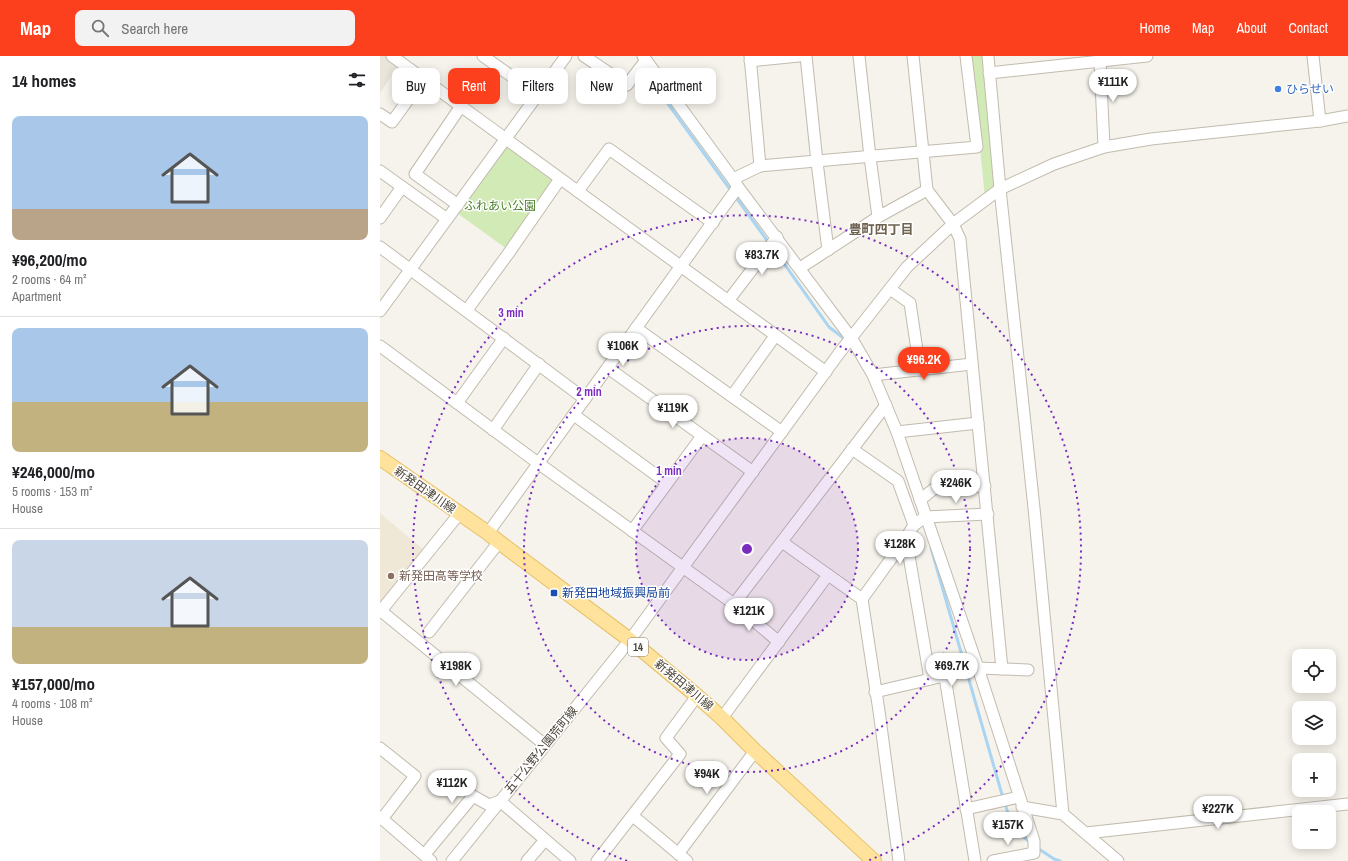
<!DOCTYPE html>
<meta charset="utf-8">
<style>
:root{--surface:#fff;--page:#f2f2f2;--text:#202124;--muted:#757577;--line:#e0e0e0;--accent:#fc3f1d}
body{margin:0;font-family:"Archivo Narrow","Noto Sans JP",sans-serif;background:var(--page);color:var(--text);height:100vh;display:flex;flex-direction:column;font-size:15px;white-space:nowrap}
*{box-sizing:border-box;margin:0}
p{font-size:13px;color:var(--muted)}
.icon{flex:none;width:22px;height:22px;fill:none;stroke:currentColor;stroke-width:2;stroke-linecap:round;stroke-linejoin:round}
.map{position:relative;flex:1;overflow:hidden}
.side{display:flex;flex-direction:column;background:var(--surface);width:380px}
.side>*{flex:none}
.banner{position:absolute;left:12px;top:12px;width:380px;height:36px;display:flex;gap:8px}
.fabs{position:absolute;left:912px;top:593px;display:grid;gap:8px}
.fabs a{display:grid;place-items:center;width:44px;height:44px;border-radius:8px;background:var(--surface);box-shadow:0 2px 10px #0003;font-size:20px}
.price{position:absolute;translate:-50% -34px;padding:0 9px;border-radius:14px;background:#fff;color:#222;font-size:13px;line-height:26px;filter:drop-shadow(0 1px 2px #0008)}
.price::after{content:'';position:absolute;left:50%;top:24px;width:12px;height:9px;margin-left:-6px;background:inherit;clip-path:polygon(0 0,100% 0,50% 100%)}
.price.active{background:var(--accent);color:#fff}
ul{padding:0;list-style:none}
li{display:grid;align-content:center;gap:8px;height:212px;padding:0 12px}
li+li{border-top:1px solid var(--line)}
li span{display:grid;place-items:center;height:124px;border-radius:8px;color:#555}
li>.icon{margin-inline-start:auto}
span .icon{width:72px;height:72px;fill:#fffc;stroke-width:1}
li b{font-size:17px}
h2{display:flex;justify-content:space-between;align-items:center;height:48px;padding:0 12px;font-size:17px}
.chip{padding:0 14px;border-radius:8px;background:var(--surface);box-shadow:0 2px 10px #0003;font-size:14px;line-height:36px}
.chip.active{background:var(--accent);color:#fff}
header{display:flex;align-items:center;gap:24px;box-sizing:border-box;height:56px;padding:0 20px;background:var(--accent);color:#fff}
header strong{font-size:19px}
nav{display:flex;gap:22px;margin-inline-start:auto;font-size:14px}
.search{width:280px;height:36px;background:var(--page);display:flex;align-items:center;gap:10px;box-sizing:border-box;padding:0 14px;border-radius:8px;color:var(--muted);font-size:15px}
main{display:flex;flex:1;min-height:0}
.map>svg:first-child{display:block}
</style>
<header>
<strong>Map</strong>
<div class="search"><svg class="icon" aria-label="search" viewBox="0 0 24 24"><circle cx="10" cy="10" r="6"/><path d="M15 15l6 6"/></svg>Search here</div>
<nav><a>Home</a><a>Map</a><a>About</a><a>Contact</a></nav>
</header>
<main>
<section class="side">
<h2>14 homes<svg class="icon" aria-label="filters" viewBox="0 0 24 24"><path d="M4 7h16M4 17h16"/><circle cx="9" cy="7" r="2"/><circle cx="15" cy="17" r="2"/></svg></h2>
<ul>
<li><span style="background:linear-gradient(#a9c7e8 75%,#b9a48a 0)"><svg class="icon" aria-label="home" viewBox="0 0 24 24"><path d="M3 11l9-7 9 7M6 9v11h12V9"/></svg></span><div><b>¥96,200/mo</b><p>2 rooms · 64 m²</p><p>Apartment</p></div></li>
<li><span style="background:linear-gradient(#a9c7e8 60%,#c2b280 0)"><svg class="icon" aria-label="home" viewBox="0 0 24 24"><path d="M3 11l9-7 9 7M6 9v11h12V9"/></svg></span><div><b>¥246,000/mo</b><p>5 rooms · 153 m²</p><p>House</p></div></li>
<li><span style="background:linear-gradient(#c9d6e8 70%,#c2b280 0)"><svg class="icon" aria-label="home" viewBox="0 0 24 24"><path d="M3 11l9-7 9 7M6 9v11h12V9"/></svg></span><div><b>¥157,000/mo</b><p>4 rooms · 108 m²</p><p>House</p></div></li>
</ul>
</section>
<div class="map">
<svg width="968" height="805" viewBox="0 0 968 805">
<rect width="100%" height="100%" fill="#f6f3ec"/>
<!-- residential -->
<path fill="#eae5da" d="M0,0H25L0,37Z"/>
<!-- education -->
<path fill="#efe8d6" d="M0,457L43,493L0,547Z"/>
<!-- green -->
<g fill="#d2eab5">
<path d="M591,0H606L618,132L605,142Z"/>
<path d="M125,90L173,125L127,193L77,157Z"/>
</g>
<g fill="none" stroke-linecap="round" stroke-linejoin="round">
<!-- stream -->
<g stroke="#a9d4f2" stroke-width="3">
<path d="M264,11L286,45L352,136"/>
<path d="M355,140L389,187"/>
<path d="M393,192L449,271L466,284"/>
<path d="M551,492L623,742"/>
<path d="M625,747L632,772L650,786"/>
<path d="M656,791L674,803L680,805"/>
</g>
<!-- minor casing -->
<g stroke="#c2bbae" stroke-width="13">
<g id="minor">
<path d="M12,0L446,316"/>
<path d="M103,0L158,39"/>
<path d="M204,0L247,29L266,4"/>
<path d="M263,0L353,123L358,131L472,283L493,319L517,376L598,612L654,785V797L613,805"/>
<path d="M370,0L380,110"/>
<path d="M426,0L437,106L448,194"/>
<path d="M479,0L490,101L498,161"/>
<path d="M608,0L620,133L654,452L683,758"/>
<path d="M933,0L940,65"/>
<path d="M370,5L419,0"/>
<path d="M720,5L724,91"/>
<path d="M609,17L767,0"/>
<path d="M0,58L12,66L43,23"/>
<path d="M0,115L67,163"/>
<path d="M353,123L380,110L597,91L586,0"/>
<path d="M547,134L573,168L580,183L622,613"/>
<path d="M198,135L229,93L333,167"/>
<path d="M78,149L35,118L81,50"/>
<path d="M0,162L22,131"/>
<path d="M0,191L205,343"/>
<path d="M420,212L498,161L547,134L533,0"/>
<path d="M510,233L530,247L540,314"/>
<path d="M348,245L397,181"/>
<path d="M87,254L128,198L180,123"/>
<path d="M0,255L186,0"/>
<path d="M256,272L402,376"/>
<path d="M0,290L158,407L354,548L506,349"/>
<path d="M228,312L373,416"/>
<path d="M493,319L592,308"/>
<path d="M352,340L395,280"/>
<path d="M77,347L124,282"/>
<path d="M194,359L287,427"/>
<path d="M113,374L159,308"/>
<path d="M517,376L598,367"/>
<path d="M472,393L518,425L534,469"/>
<path d="M540,444L555,432L605,430"/>
<path d="M252,475L322,380"/>
<path d="M108,477L358,131"/>
<path d="M526,482L550,623"/>
<path d="M402,486L482,543"/>
<path d="M354,548L399,586"/>
<path d="M1,555L165,689"/>
<path d="M0,556L79,458"/>
<path d="M49,576L119,486"/>
<path d="M565,621L595,805"/>
<path d="M495,636L598,612L648,614"/>
<path d="M342,662L448,519"/>
<path d="M0,692L35,720L2,763"/>
<path d="M642,751L683,758L738,805"/>
<path d="M586,753L639,741"/>
<path d="M253,760L307,805"/>
<path d="M0,761L51,805"/>
<path d="M706,777L968,748"/>
<path d="M45,798L93,740L109,749L120,745L190,805"/>
<path d="M298,798L375,695"/>
<path d="M72,805L250,584L460,296L527,211L573,168L620,133L674,108L724,91L771,83L940,65L968,60"/>
<path d="M147,805L165,784"/>
<path d="M217,805L300,698L286,682L317,640"/>
<path d="M519,805L499,655L482,543L526,482L534,469L545,461L608,458"/>
</g>
</g>
<!-- major casing -->
<g stroke="#e6c16a" stroke-width="16">
<path id="major" d="M0,402L108,477L119,486L250,584L317,640L342,662L375,695L494,805"/>
</g>
<!-- minor -->
<use href="#minor" stroke="#fff" stroke-width="11"/>
<!-- major -->
<use href="#major" stroke="#ffe39c" stroke-width="14"/>
</g>
<!-- distance rings -->
<circle cx="367" cy="493" r="111" fill="#7b2cbf" fill-opacity=".12"/>
<g fill="none" stroke="#7b2cbf" stroke-width="2" stroke-dasharray="2 4">
<circle cx="367" cy="493" r="111"/>
<circle cx="367" cy="493" r="223"/>
<path d="M247 805A334 334 0 1 1 487 805"/>
</g>
<!-- markers -->
<circle fill="#3f7fe0" stroke="#fff" stroke-width="1.5" cx="898" cy="33" r="4"/>
<circle fill="#8d6e63" stroke="#fff" stroke-width="1.5" cx="11" cy="520" r="4"/>
<rect fill="#1a4fb4" stroke="#fff" stroke-width="1.5" x="170" y="533" width="8" height="8" rx="2"/>
<g text-anchor="middle" stroke-width="3" stroke-linejoin="round" paint-order="stroke">
<!-- shield labels -->
<rect fill="#fff" stroke="#817c74" stroke-width="1" x="248" y="582" width="20" height="18" rx="3"/>
<g font-size="11" font-weight="bold" fill="#4b4439">
<text x="258" y="595">14</text>
</g>
<!-- shop labels -->
<g font-size="12" fill="#366cbe" stroke="#fff" text-anchor="start">
<text x="906" y="37">ひらせい</text>
</g>
<!-- park labels -->
<g font-size="12" fill="#4a7f2a" stroke="#fff">
<text x="120" y="154">ふれあい公園</text>
</g>
<!-- street labels -->
<g font-size="12" fill="#4b4439" stroke="#fff">
<text transform="translate(45 434) rotate(35)" y="4">新発田津川線</text>
<text transform="translate(304 629) rotate(40)" y="4">新発田津川線</text>
<text transform="translate(161 694) rotate(-51)" y="4">五十公野公園荒町線</text>
</g>
<!-- education labels -->
<g font-size="12" fill="#785e54" stroke="#fff" text-anchor="start">
<text x="19" y="524">新発田高等学校</text>
</g>
<!-- transit labels -->
<g font-size="12" fill="#164399" stroke="#fff" text-anchor="start">
<text x="182" y="541">新発田地域振興局前</text>
</g>
<!-- neighbourhood labels -->
<g font-size="13" font-weight="bold" fill="#6e6250" stroke="#fff">
<text x="501" y="178">豊町四丁目</text>
</g>
</g>
<circle cx="367" cy="493" r="6" fill="#7b2cbf" stroke="#fff" stroke-width="2"/>
<g font-size="12" text-anchor="middle" font-weight="bold" fill="#7b2cbf" stroke="#fff" stroke-width="3" stroke-linejoin="round" paint-order="stroke">
<text x="131" y="261">3 min</text>
<text x="209" y="340">2 min</text>
<text x="289" y="419">1 min</text>
</g>
</svg>
<div class="fabs">
<a><svg class="icon" aria-label="locate" viewBox="0 0 24 24"><circle cx="12" cy="12" r="6"/><path d="M12 2v4M12 18v4M2 12h4M18 12h4"/></svg></a>
<a><svg class="icon" aria-label="layers" viewBox="0 0 24 24"><path d="M12 4l9 5-9 5-9-5zM3 14l9 5 9-5"/></svg></a>
<a>+</a>
<a>−</a>
</div>
<b class="price" style="left:733px;top:47px">¥111K</b>
<b class="price" style="left:382px;top:220px">¥83.7K</b>
<b class="price" style="left:243px;top:311px">¥106K</b>
<b class="price active" style="left:544px;top:325px">¥96.2K</b>
<b class="price" style="left:293px;top:373px">¥119K</b>
<b class="price" style="left:576px;top:448px">¥246K</b>
<b class="price" style="left:520px;top:509px">¥128K</b>
<b class="price" style="left:369px;top:576px">¥121K</b>
<b class="price" style="left:76px;top:631px">¥198K</b>
<b class="price" style="left:572px;top:631px">¥69.7K</b>
<b class="price" style="left:327px;top:739px">¥94K</b>
<b class="price" style="left:72px;top:748px">¥112K</b>
<b class="price" style="left:838px;top:774px">¥227K</b>
<b class="price" style="left:628px;top:790px">¥157K</b>
<div class="banner">
<a class="chip">Buy</a>
<a class="chip active">Rent</a>
<a class="chip">Filters</a>
<a class="chip">New</a>
<a class="chip">Apartment</a>
</div>
</div>
</main>
